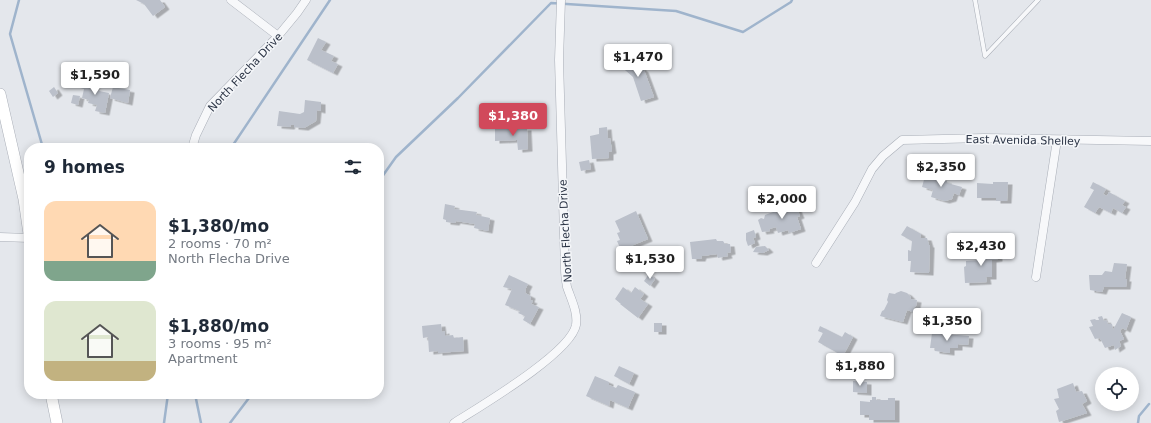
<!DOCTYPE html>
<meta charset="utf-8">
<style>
:root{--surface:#fff;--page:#f2f2f3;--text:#1f2937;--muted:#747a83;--accent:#d1495b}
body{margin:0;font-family:"DejaVu Sans",sans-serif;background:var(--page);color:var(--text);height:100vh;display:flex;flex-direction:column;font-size:15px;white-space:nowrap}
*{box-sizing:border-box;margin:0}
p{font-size:13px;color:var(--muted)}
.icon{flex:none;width:22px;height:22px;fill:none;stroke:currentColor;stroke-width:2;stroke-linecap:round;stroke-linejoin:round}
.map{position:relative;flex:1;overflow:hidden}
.side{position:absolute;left:24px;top:143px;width:360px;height:256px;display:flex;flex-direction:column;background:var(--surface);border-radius:16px;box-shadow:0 2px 10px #0003}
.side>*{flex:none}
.buttons{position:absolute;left:1095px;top:367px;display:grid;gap:8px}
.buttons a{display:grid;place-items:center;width:44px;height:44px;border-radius:50%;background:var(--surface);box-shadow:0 2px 10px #0003;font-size:20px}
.price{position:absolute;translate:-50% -34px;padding:0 9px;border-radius:4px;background:#fff;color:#222;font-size:13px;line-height:26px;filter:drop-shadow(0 1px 2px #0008)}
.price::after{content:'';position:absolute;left:50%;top:24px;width:12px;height:9px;margin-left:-6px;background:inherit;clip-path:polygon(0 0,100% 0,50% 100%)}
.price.current{background:var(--accent);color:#fff}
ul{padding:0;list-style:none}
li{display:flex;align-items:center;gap:12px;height:100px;padding:0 20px}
li span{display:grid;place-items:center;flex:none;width:112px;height:80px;border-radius:12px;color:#555}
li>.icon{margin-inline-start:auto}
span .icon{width:48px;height:48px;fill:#fffc;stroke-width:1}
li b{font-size:17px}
h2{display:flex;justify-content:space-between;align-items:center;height:48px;padding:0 20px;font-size:17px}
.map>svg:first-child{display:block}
</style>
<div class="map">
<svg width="1151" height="423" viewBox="0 0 1151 423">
<defs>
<filter id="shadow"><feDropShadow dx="4.5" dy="2.5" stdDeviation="0" flood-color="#0004"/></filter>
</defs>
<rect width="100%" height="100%" fill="#e4e7ec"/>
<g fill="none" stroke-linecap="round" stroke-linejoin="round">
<!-- stream -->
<g stroke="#9fb4cc" stroke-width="2.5">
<path d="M19,0L10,34L43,148"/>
<path d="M231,148L330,0"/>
<path d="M379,181L396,157L458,98L551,3L676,11L743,32L791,2L792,0"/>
<path d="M195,394L201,423"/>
<path d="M164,423L168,394"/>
<path d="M230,423L252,394"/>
<path d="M1138,423L1139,416L1149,404"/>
</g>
</g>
<!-- building -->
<g fill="#bbc0ca" filter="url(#shadow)">
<path d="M136,0H160L165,7L153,16L144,4Z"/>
<path d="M318,38L326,42L321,50L334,56L331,61L338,64L333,73L307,60Z"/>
<path d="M626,55L644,70L654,97L641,101L633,77L618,64Z"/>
<path d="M82,79L96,82L94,90L109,93L105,113L95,111L97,105L88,103L89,100L82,98L84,89L80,88Z"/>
<path d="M54,87L58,93L53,97L49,91Z"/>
<path d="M113,87L130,90L128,103L110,98Z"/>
<path d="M73,95L80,96L78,105L71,103Z"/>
<path d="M305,100L321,102V111L317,110L316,121L304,128L294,127V125H291L290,127L277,126L279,111L300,114L304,112Z"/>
<path d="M607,127L608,139L610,138L612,151L609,152V158L592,159L590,136L599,134V128Z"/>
<path d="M527,128L528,149L518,150L517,140L495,141V129Z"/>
<path d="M589,160L591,169L581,171L579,162Z"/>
<path d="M937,175H939L942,180L947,181V183L962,187L959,195L954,193L952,199L945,201L931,197L933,190L922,187L925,176L936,179Z"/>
<path d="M993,182H1008L1007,201H996V198H977V183L993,184Z"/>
<path d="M1093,182L1106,189L1103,194L1107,196L1109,192L1125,201L1122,205L1126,207L1122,213L1113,208L1111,213L1099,207L1095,213L1084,207L1094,190L1090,188Z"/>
<path d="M445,204L455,206L454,209L477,212L476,215L490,218L488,231L474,228L475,224L456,221L455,223L446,222V220L443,219Z"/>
<path d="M795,204L800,216L797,217L801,229L789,233L788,230L778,233L776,227L769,229L770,231L762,232L758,220L761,218L764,219L765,215Z"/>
<path d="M636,211L648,239L621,250L617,241L620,240L617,233L620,232L615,221Z"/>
<path d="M907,226L921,234L920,238H927L929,245H930L929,273L910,272L911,261H908V250L911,251L912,241L901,235Z"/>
<path d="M754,230L756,237L753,238L755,243L748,246L746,240V233Z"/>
<path d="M716,239L717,241H723L725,244H730L731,252L727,253L728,256L718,258L717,254L702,256L701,259H692L690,242Z"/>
<path d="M765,246L769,250L763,253L753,252L756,247Z"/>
<path d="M997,248L998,259L992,260V277H986L987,282L965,283L964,267L966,266V261L981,260L980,249Z"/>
<path d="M1114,263L1127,264L1125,279H1127L1126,287H1104L1102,292L1090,290L1089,275H1102L1105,271L1112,272Z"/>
<path d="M649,274L655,279L650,286L644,281Z"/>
<path d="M509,275L528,284L525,290L526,291L525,293L531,296L530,300L533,301L531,304L539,307L530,324L523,320L525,316L518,313L520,311L505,305L512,289L503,287Z"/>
<path d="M623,287L631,293L635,287L644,294L640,299L648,304L638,318L620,304H621L615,299Z"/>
<path d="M901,291L907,293L911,297L910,299L917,300L916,306L913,308L917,309L916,313L907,310L903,322L880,316L882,311L884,310L888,302L887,300L889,293L895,294L896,293Z"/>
<path d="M1122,313L1131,317L1126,330L1122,328L1120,331L1124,339L1119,341L1121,346L1115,350L1114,345L1105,348L1100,338L1095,339L1089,327L1093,326L1090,320L1095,319L1096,320H1099L1098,317L1102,316L1104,321L1106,320L1108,324H1112L1113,330Z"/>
<rect x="654" y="323" width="8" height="9"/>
<path d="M441,324L442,332L445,331V336L453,335L454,338L463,337L464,351L438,353V351L429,352L428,337L423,338L422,326Z"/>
<path d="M820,326L842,337L845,332L853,337L843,356L818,342L823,333L818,331Z"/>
<path d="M932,333L969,336L968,345L958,344V348H950V353L935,351V348H930Z"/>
<path d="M619,366L634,373L629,384L614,376Z"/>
<path d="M595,376L609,382V385L616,388L618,385L635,392L628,408L610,400L609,406L586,396Z"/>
<path d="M853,381L867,382V393L853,392Z"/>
<path d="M1073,383L1076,392L1082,391L1087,401L1082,404L1087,413L1059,422L1056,411L1059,409L1054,399L1059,398L1057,389Z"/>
<path d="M872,397H876V400H888V398H895V420H869V415H860V401L870,402V400H872Z"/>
</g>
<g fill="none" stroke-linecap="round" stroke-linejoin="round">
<!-- lane casing -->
<g stroke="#a9aeb7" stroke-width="5">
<path id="lane" d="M975,0L985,56L1038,0"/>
</g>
<!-- street casing -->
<g stroke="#a9aeb7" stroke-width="9">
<g id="street">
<path d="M231,0L278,36"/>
<path d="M192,148L196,135L210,106L278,36L297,13L306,0"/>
<path d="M0,237L29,238"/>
<path d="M816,263L855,202L872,169L883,156L902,140L984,138L1151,141"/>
<path d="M1036,277L1057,140"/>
<path d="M454,423C479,407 571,353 576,325C578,312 571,299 567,287C566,281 565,275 565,269L559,60L561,0"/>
</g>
</g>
<!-- secondary casing -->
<g stroke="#a9aeb7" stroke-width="12">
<g id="secondary">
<path d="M0,94L24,199L29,234"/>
<path d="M51,394L57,423"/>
</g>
</g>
<!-- lane -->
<use href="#lane" stroke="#f7f8fa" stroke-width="4"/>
<!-- street -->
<use href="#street" stroke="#f7f8fa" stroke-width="8"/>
<!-- secondary -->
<use href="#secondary" stroke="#fff" stroke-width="11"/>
</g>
<g text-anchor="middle" stroke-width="3" stroke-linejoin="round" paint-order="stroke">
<!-- street labels -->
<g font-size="11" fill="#2b3445" stroke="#f4f6f9">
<text transform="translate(245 72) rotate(-47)" y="4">North Flecha Drive</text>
<text transform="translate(1023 140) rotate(1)" y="4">East Avenida Shelley</text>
<text transform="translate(565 231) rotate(-93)" y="4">North Flecha Drive</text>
</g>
</g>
</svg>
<div class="buttons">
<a><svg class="icon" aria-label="locate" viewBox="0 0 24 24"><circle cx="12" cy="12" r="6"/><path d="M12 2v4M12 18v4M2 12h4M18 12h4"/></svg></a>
</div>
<b class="price" style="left:638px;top:78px">$1,470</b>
<b class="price" style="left:95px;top:96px">$1,590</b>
<b class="price current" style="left:513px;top:137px">$1,380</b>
<b class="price" style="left:941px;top:188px">$2,350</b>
<b class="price" style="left:782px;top:220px">$2,000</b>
<b class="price" style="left:981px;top:267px">$2,430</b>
<b class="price" style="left:650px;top:280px">$1,530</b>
<b class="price" style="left:947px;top:342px">$1,350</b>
<b class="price" style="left:860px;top:387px">$1,880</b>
<section class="side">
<h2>9 homes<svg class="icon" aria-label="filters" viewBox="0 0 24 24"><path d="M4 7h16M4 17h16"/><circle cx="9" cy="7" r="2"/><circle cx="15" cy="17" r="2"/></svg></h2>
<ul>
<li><span style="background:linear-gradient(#ffd9b3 75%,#7fa58c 0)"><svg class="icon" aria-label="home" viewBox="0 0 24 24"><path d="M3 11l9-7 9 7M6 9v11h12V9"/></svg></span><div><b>$1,380/mo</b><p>2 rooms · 70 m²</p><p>North Flecha Drive</p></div></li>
<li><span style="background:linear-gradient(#dfe7d0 75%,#c2b280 0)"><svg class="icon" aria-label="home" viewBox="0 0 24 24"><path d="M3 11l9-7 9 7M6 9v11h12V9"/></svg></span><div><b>$1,880/mo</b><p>3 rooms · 95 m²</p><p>Apartment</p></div></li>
</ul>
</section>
</div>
